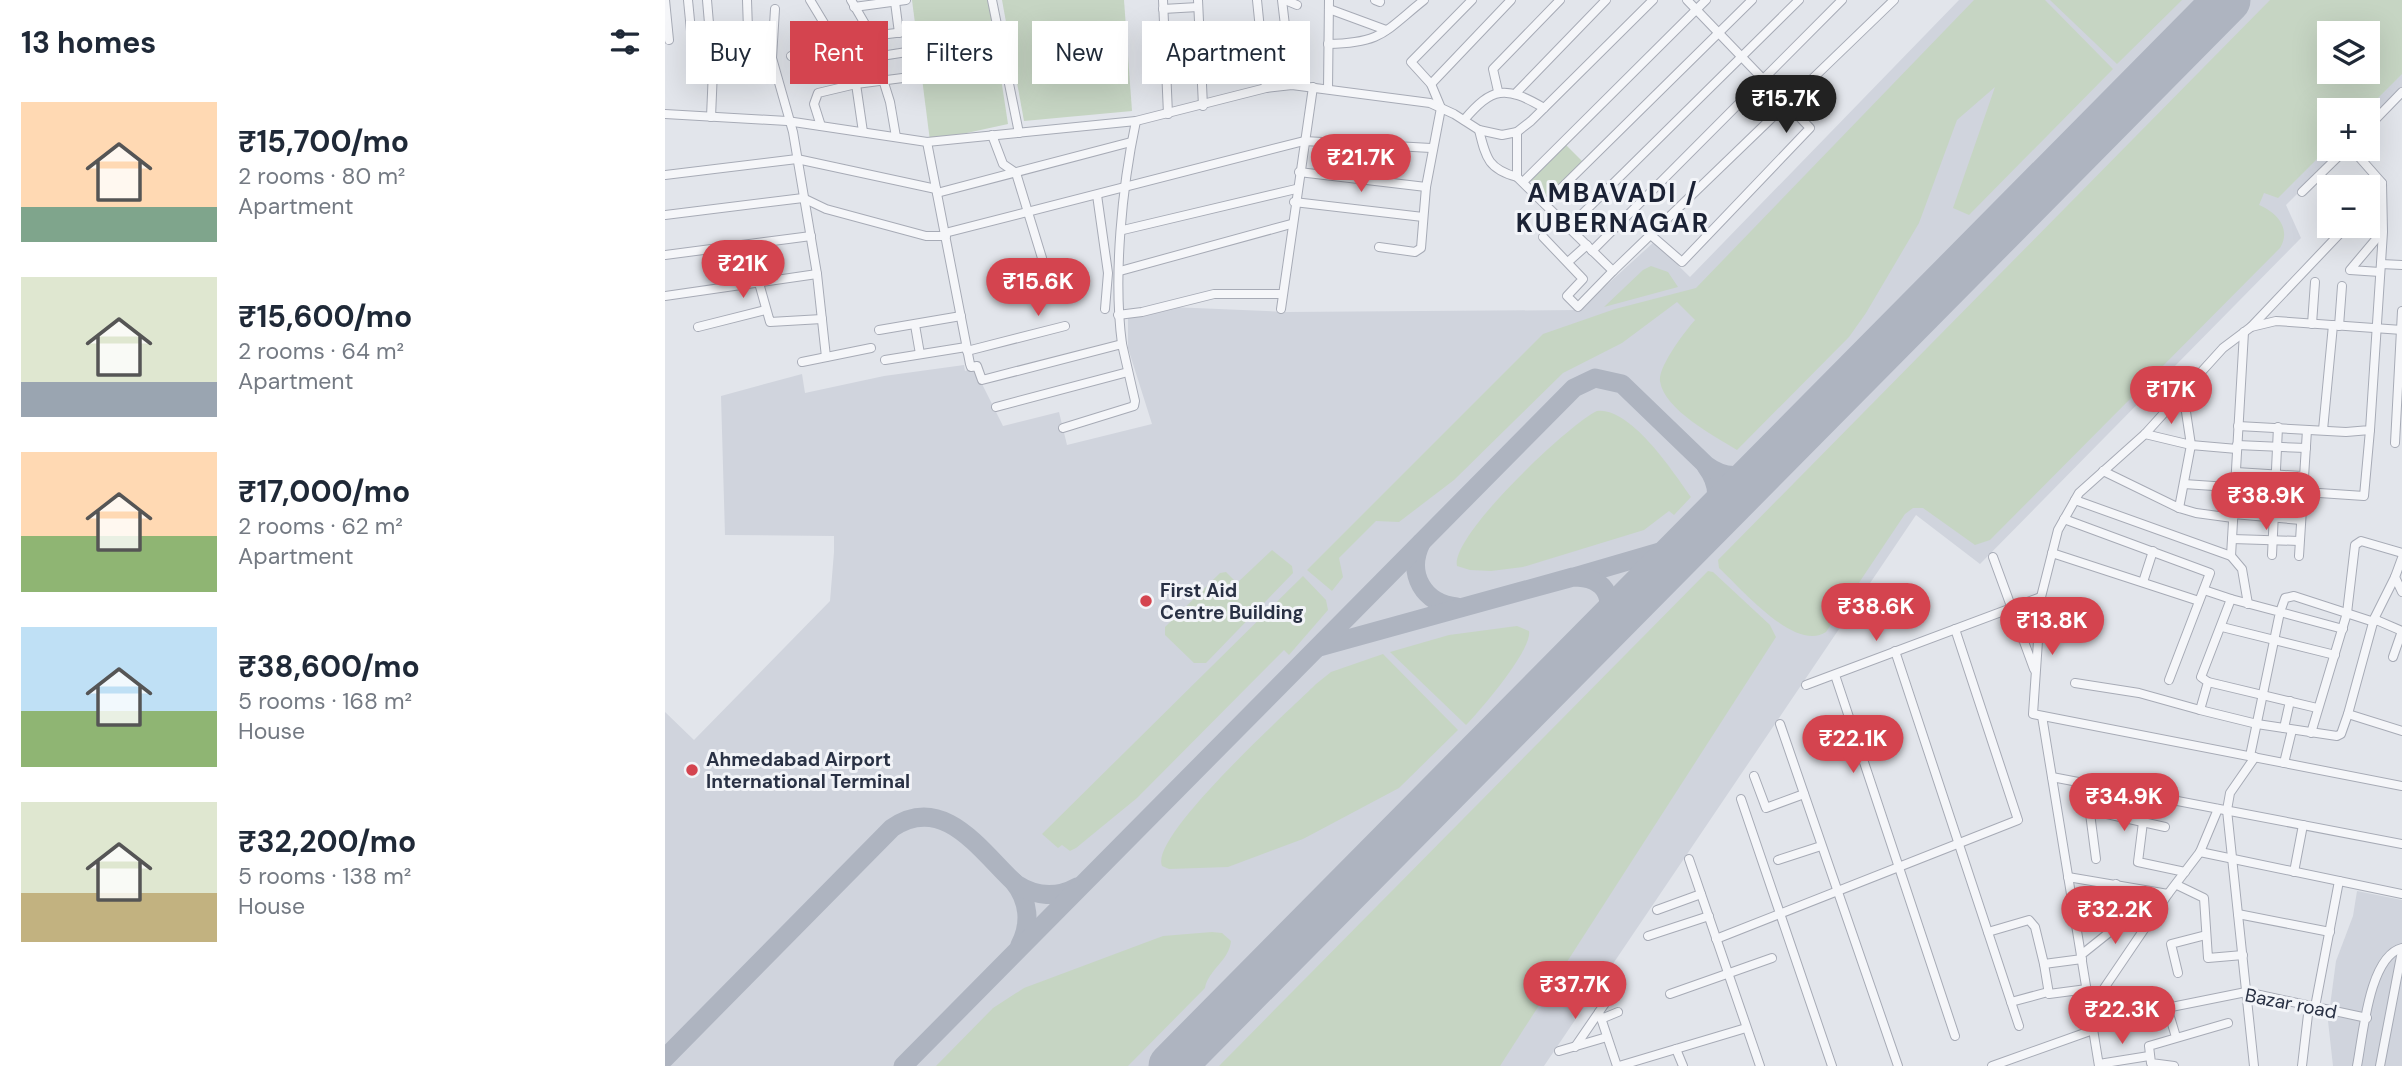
<!DOCTYPE html>
<meta charset="utf-8">
<style>
:root{--surface:#fff;--page:#f6f6f7;--text:#1f2937;--muted:#747a83;--accent:#d4444f}
body{margin:0;font-family:"DM Sans",sans-serif;background:var(--page);color:var(--text);height:100vh;display:flex;flex-direction:column;font-size:26px;white-space:nowrap}
*{box-sizing:border-box;margin:0}
p{font-size:23px;color:var(--muted)}
.icon{flex:none;width:38px;height:38px;fill:none;stroke:currentColor;stroke-width:2;stroke-linecap:round;stroke-linejoin:round}
.map{position:relative;flex:1;overflow:hidden}
.sheet{display:flex;flex-direction:column;background:var(--surface);width:665px}
.sheet>*{flex:none}
.guide{position:absolute;left:21px;top:21px;width:665px;height:63px;display:flex;gap:14px}
.controls{position:absolute;left:1652px;top:21px;display:grid;gap:14px}
.controls a{display:grid;place-items:center;width:63px;height:63px;border-radius:0px;background:var(--surface);box-shadow:0 7px 28px #0002;font-size:35px}
.price{position:absolute;translate:-50% -60px;padding:0 16px;border-radius:24px;background:var(--accent);color:#fff;font-size:23px;line-height:46px;filter:drop-shadow(0 2px 4px #0008)}
.price::after{content:'';position:absolute;left:50%;top:42px;width:21px;height:16px;margin-left:-10px;background:inherit;clip-path:polygon(0 0,100% 0,50% 100%)}
.price.current{background:#222;color:#fff}
ul{padding:0;list-style:none}
li{display:flex;align-items:center;gap:21px;height:175px;padding:0 21px}
li span{display:grid;place-items:center;flex:none;width:196px;height:140px;border-radius:0px;color:#555}
li>.icon{margin-inline-start:auto}
span .icon{width:84px;height:84px;fill:#fffc;stroke-width:1}
li b{font-size:30px}
h2{display:flex;justify-content:space-between;align-items:center;height:84px;padding:0 21px;font-size:30px}
.chip{padding:0 24px;border-radius:0px;background:var(--surface);box-shadow:0 7px 28px #0002;font-size:24px;line-height:63px}
.chip.current{background:var(--accent);color:#fff}
main{display:flex;flex:1;min-height:0}
.map>svg:first-child{display:block}
</style>
<main>
<section class="sheet">
<h2>13 homes<svg class="icon" aria-label="filters" viewBox="0 0 24 24"><path d="M4 7h16M4 17h16"/><circle cx="9" cy="7" r="2"/><circle cx="15" cy="17" r="2"/></svg></h2>
<ul>
<li><span style="background:linear-gradient(#ffd9b3 75%,#7fa58c 0)"><svg class="icon" aria-label="home" viewBox="0 0 24 24"><path d="M3 11l9-7 9 7M6 9v11h12V9"/></svg></span><div><b>₹15,700/mo</b><p>2 rooms · 80 m²</p><p>Apartment</p></div></li>
<li><span style="background:linear-gradient(#dfe7d0 75%,#9aa5b1 0)"><svg class="icon" aria-label="home" viewBox="0 0 24 24"><path d="M3 11l9-7 9 7M6 9v11h12V9"/></svg></span><div><b>₹15,600/mo</b><p>2 rooms · 64 m²</p><p>Apartment</p></div></li>
<li><span style="background:linear-gradient(#ffd9b3 60%,#8fb573 0)"><svg class="icon" aria-label="home" viewBox="0 0 24 24"><path d="M3 11l9-7 9 7M6 9v11h12V9"/></svg></span><div><b>₹17,000/mo</b><p>2 rooms · 62 m²</p><p>Apartment</p></div></li>
<li><span style="background:linear-gradient(#bfe0f5 60%,#8fb573 0)"><svg class="icon" aria-label="home" viewBox="0 0 24 24"><path d="M3 11l9-7 9 7M6 9v11h12V9"/></svg></span><div><b>₹38,600/mo</b><p>5 rooms · 168 m²</p><p>House</p></div></li>
<li><span style="background:linear-gradient(#dfe7d0 65%,#c2b280 0)"><svg class="icon" aria-label="home" viewBox="0 0 24 24"><path d="M3 11l9-7 9 7M6 9v11h12V9"/></svg></span><div><b>₹32,200/mo</b><p>5 rooms · 138 m²</p><p>House</p></div></li>
</ul>
</section>
<div class="map">
<svg width="1737" height="1066" viewBox="0 0 1737 1066">
<rect width="100%" height="100%" fill="#e2e5eb"/>
<!-- built -->
<g fill="#d0d4dd" fill-rule="evenodd">
<path d="M1294,0H1737V89L1703,123V110H1664V149H1677L1621,205L1636,238L1315,564L1251,515L879,1066H0V712L29,740L165,601L169,552V536L60,535L56,396L137,374L140,393L219,376L299,365L300,371L309,368L338,426L394,412L402,445L487,424L463,348V316L506,307L622,312L914,310L989,242L1025,277ZM1664,33H1703V72H1664Z"/>
<path d="M1692,891L1737,900V1066H1668L1663,1021L1671,961L1688,916Z"/>
</g>
<!-- green -->
<g fill="#c6d5c3" fill-rule="evenodd">
<path d="M247,0H324L343,124L265,141Z"/>
<path d="M337,0H459L467,111L359,121Z"/>
<path d="M1309,0H1380L1448,69L1304,215L1288,208L1330,87L1292,120L1254,223L1201,313L1184,337L1072,450C1050,436 999,410 995,381C993,367 1020,331 1030,320L1012,302L957,343L898,373L789,480L734,522L711,521L674,558L678,577L667,591L642,570L878,334L950,309L1031,288Z"/>
<path d="M1385,0H1517L1452,64Z"/>
<path d="M1605,0H1737V74L1701,110H1664V147L1613,198L1599,193L1594,205C1611,212 1627,228 1615,248L1325,540L1310,545L1258,508H1248L1240,514L1161,632C1130,653 1075,587 1054,568L1053,560ZM1664,33H1703V72H1664Z"/>
<path d="M901,145L919,163L881,197L865,179Z"/>
<path d="M986,266L1003,272L1013,287L939,307L978,270Z"/>
<path d="M932,411C966,407 1009,473 1026,497L1009,515L1004,511L979,530L858,567L826,571L805,570L792,566C785,536 904,424 932,411Z"/>
<path d="M607,550L627,566L628,573L541,663H529L500,635V627L555,573L561,572L572,583Z"/>
<path d="M1043,571L1048,572L1105,625L1111,637L835,1066H554Z"/>
<path d="M638,576L661,600L663,610L624,655L619,650L472,798L411,848L405,851L397,845L393,848L377,834Z"/>
<path d="M852,626L864,631C868,649 815,711 801,725L725,652L784,635Z"/>
<path d="M718,654L793,730L734,788L638,839L563,867L504,869L497,866C484,836 626,709 651,684L666,672Z"/>
<path d="M547,932L557,933L566,941C564,961 543,970 540,988L463,1066H271L328,1008L359,988L498,936Z"/>
</g>
<g fill="none" stroke-linecap="round" stroke-linejoin="round">
<!-- taxiway -->
<g stroke="#aeb4c0" stroke-width="19">
<path d="M1036,532C1052,509 1059,490 1041,466"/>
<path d="M756,543C741,574 759,604 792,607"/>
<path d="M912,576L1025,543"/>
<path d="M654,647L908,577C946,577 951,604 937,633"/>
<path d="M349,882C364,901 366,924 355,945"/>
<path d="M0,1058L227,828C279,792 317,853 351,884C371,897 392,898 412,887"/>
<path d="M238,1066L909,388L930,378L957,384L1041,465C1069,486 1089,472 1113,453"/>
</g>
<!-- runway -->
<path stroke="#aeb4c0" stroke-width="47" d="M507,1066L1562,0"/>
<!-- minor casing -->
<g stroke="#a7abb6" stroke-width="10">
<g id="minor">
<path d="M0,0L4,40"/>
<path d="M23,0L27,41"/>
<path d="M42,0L48,70L46,117"/>
<path d="M82,0L84,60"/>
<path d="M145,0L183,63"/>
<path d="M186,0L207,36L209,51L183,63L191,84L198,132"/>
<path d="M327,0L354,133"/>
<path d="M498,0L503,114"/>
<path d="M533,0L538,106"/>
<path d="M592,0L601,88"/>
<path d="M617,0L627,85"/>
<path d="M620,0L632,5"/>
<path d="M710,0L715,2"/>
<path d="M230,2L234,33"/>
<path d="M189,7L241,0"/>
<path d="M110,9L107,58L128,132L152,274L161,357"/>
<path d="M498,9L533,7"/>
<path d="M664,9L721,30"/>
<path d="M207,36L247,31"/>
<path d="M663,44C717,43 719,32 759,0"/>
<path d="M209,51L225,102L231,137"/>
<path d="M126,56L163,35"/>
<path d="M210,57L248,51"/>
<path d="M138,78L176,54"/>
<path d="M766,84L846,0"/>
<path d="M663,89L664,0"/>
<path d="M833,91L828,69L895,0"/>
<path d="M850,94L941,0"/>
<path d="M0,114L122,121L262,142L471,121L601,88L627,85L765,103L789,114L814,130L837,135L852,132L866,121L988,0"/>
<path d="M799,120C827,87 840,85 879,108"/>
<path d="M156,126L149,104L153,93L191,84L253,76"/>
<path d="M1703,127L1737,92"/>
<path d="M814,130C821,158 823,169 852,177"/>
<path d="M852,132V177L948,271L1229,0"/>
<path d="M327,135L338,164L351,173L377,258"/>
<path d="M262,142L305,364L306,367L312,366L317,380L457,344L470,401L469,406L398,428"/>
<path d="M634,172L761,187"/>
<path d="M0,175L132,159L271,189"/>
<path d="M858,182L1041,0"/>
<path d="M1637,192L1681,149"/>
<path d="M272,193L466,142"/>
<path d="M432,195L443,273L440,309"/>
<path d="M1703,200L1717,183"/>
<path d="M629,202L758,217"/>
<path d="M880,204L1087,0"/>
<path d="M0,215L138,198L161,209L261,236H281"/>
<path d="M903,228L1134,0"/>
<path d="M458,230L631,189"/>
<path d="M280,233L639,141L766,148"/>
<path d="M987,236L1017,262L1145,128L1022,0"/>
<path d="M878,237L918,279L902,296L913,307L948,271"/>
<path d="M714,247L750,252L756,248L761,187L776,108L766,84L746,62L807,0"/>
<path d="M927,251L1177,0"/>
<path d="M0,255L146,236"/>
<path d="M903,262L922,245"/>
<path d="M1716,264L1737,265"/>
<path d="M455,271L626,224"/>
<path d="M1715,272L1685,270L1717,232"/>
<path d="M94,283L105,322L157,319"/>
<path d="M0,296L152,274"/>
<path d="M616,309L648,87"/>
<path d="M453,315L477,312L549,294H616"/>
<path d="M1647,324L1650,282"/>
<path d="M250,325L255,354"/>
<path d="M1674,326L1677,286"/>
<path d="M33,327L100,310"/>
<path d="M1586,327L1682,226"/>
<path d="M214,330L296,316"/>
<path d="M1737,330L1611,321L1586,327L1558,348L1480,434L1414,493L1393,530L1376,597L1368,714L1737,786"/>
<path d="M457,344C448,277 457,187 471,121"/>
<path d="M302,351L400,326"/>
<path d="M220,360L301,347"/>
<path d="M137,362L206,348"/>
<path d="M331,407L463,372"/>
<path d="M1573,426L1681,432L1705,430L1718,232L1717,183L1687,149"/>
<path d="M1658,430L1668,325"/>
<path d="M1480,434L1526,445L1518,392"/>
<path d="M1730,443L1737,311"/>
<path d="M1572,445L1641,448"/>
<path d="M1438,471L1514,508L1526,445L1572,449"/>
<path d="M1571,472L1637,476"/>
<path d="M1519,484L1699,496L1705,430"/>
<path d="M1410,500L1566,556L1579,332"/>
<path d="M1514,508L1531,513L1568,518"/>
<path d="M1568,514L1636,520"/>
<path d="M1399,519L1545,573L1504,680"/>
<path d="M1567,539L1634,541"/>
<path d="M1387,553L1534,601"/>
<path d="M1607,555L1613,427"/>
<path d="M1566,556L1577,569L1583,604"/>
<path d="M1634,556L1642,430"/>
<path d="M1328,557L1369,669"/>
<path d="M1737,558L1730,577L1737,592"/>
<path d="M1730,577L1709,619L1683,714L1737,731"/>
<path d="M1478,582L1488,551"/>
<path d="M1539,590L1566,599L1536,677L1543,682L1535,710L1592,724L1672,736L1676,734L1683,714"/>
<path d="M1566,599L1615,612L1585,756"/>
<path d="M1709,619L1737,631"/>
<path d="M1557,627L1670,655"/>
<path d="M1678,629L1615,612L1620,598L1629,596L1709,622"/>
<path d="M1230,651L1354,1026"/>
<path d="M1728,657L1737,631"/>
<path d="M1170,675L1290,1036"/>
<path d="M1543,682L1652,708"/>
<path d="M1410,683L1474,693L1535,710"/>
<path d="M1141,685L1376,597"/>
<path d="M1377,716L1434,1066"/>
<path d="M1115,724L1233,1066"/>
<path d="M1619,728L1625,701"/>
<path d="M1646,733L1682,613L1690,545L1696,541L1737,553"/>
<path d="M1619,763L1627,730"/>
<path d="M1089,776L1101,808L1139,794"/>
<path d="M1387,777L1737,844"/>
<path d="M1421,783L1431,859"/>
<path d="M1076,799L1167,1066"/>
<path d="M1424,810L1500,827"/>
<path d="M1478,822L1473,862L1520,872"/>
<path d="M1535,852L1737,894"/>
<path d="M1024,859L1095,1066"/>
<path d="M1113,860L1156,846"/>
<path d="M1629,872L1638,825"/>
<path d="M1403,877L1503,894L1425,1009"/>
<path d="M1512,885L1539,898L1543,958L1578,955"/>
<path d="M1503,894L1535,852L1553,809"/>
<path d="M992,910L1036,894"/>
<path d="M1573,914L1665,932"/>
<path d="M1411,923L1448,892L1451,884"/>
<path d="M1323,932L1364,920L1370,927L1379,964L1417,959"/>
<path d="M983,936L1044,916"/>
<path d="M1051,939L1353,820L1290,629"/>
<path d="M1416,955L1466,915H1472L1484,923"/>
<path d="M1379,964L1384,994L1422,989"/>
<path d="M1513,973L1506,944L1541,935"/>
<path d="M952,986L934,1012L952,1066"/>
<path d="M1005,994L1107,958"/>
<path d="M1346,1002L1383,992"/>
<path d="M1502,1007L1511,1037"/>
<path d="M1650,1007L1674,881"/>
<path d="M936,1019L953,1012"/>
<path d="M1427,1023L1581,992L1702,1018"/>
<path d="M910,1047L934,1012"/>
<path d="M1011,1049L1018,1066"/>
<path d="M894,1051L942,1037"/>
<path d="M1434,1064L1484,1056"/>
<path d="M954,1066L1081,1028"/>
<path d="M1327,1066L1428,1030"/>
<path d="M1509,1066L1486,1063L1484,1046L1563,1023"/>
<path d="M1589,1066L1562,810L1565,793L1590,757"/>
<path d="M1637,1066L1644,1006"/>
<path d="M1692,1066C1698,1036 1704,956 1737,948"/>
<path d="M1715,1066L1737,951"/>
</g>
</g>
<!-- minor -->
<use href="#minor" stroke="#f5f6f9" stroke-width="8"/>
</g>
<!-- markers -->
<g fill="#d4444f" stroke="#f2f4f8" stroke-width="2.5">
<circle cx="481" cy="601" r="7"/>
<circle cx="27" cy="770" r="7"/>
</g>
<g text-anchor="middle" stroke-width="6" stroke-linejoin="round" paint-order="stroke">
<!-- poi labels -->
<g font-size="19" font-weight="bold" fill="#293144" stroke="#f2f4f8" text-anchor="start">
<text x="495" y="597">First Aid<tspan x="495" dy="22">Centre Building</tspan></text>
<text x="41" y="766">Ahmedabad Airport<tspan x="41" dy="22">International Terminal</tspan></text>
</g>
<!-- street labels -->
<g font-size="19" fill="#293144" stroke="#f2f4f8">
<text transform="translate(1626 1003) rotate(11)" y="7">Bazar road</text>
</g>
<!-- district labels -->
<g font-size="26" font-weight="bold" letter-spacing="2" fill="#1b2235" stroke="#f2f4f8">
<text x="948" y="202">AMBAVADI /<tspan x="948" dy="30">KUBERNAGAR</tspan></text>
</g>
</g>
</svg>
<div class="controls">
<a><svg class="icon" aria-label="layers" viewBox="0 0 24 24"><path d="M12 4l9 5-9 5-9-5zM3 14l9 5 9-5"/></svg></a>
<a>+</a>
<a>−</a>
</div>
<b class="price current" style="left:1121px;top:135px">₹15.7K</b>
<b class="price" style="left:696px;top:194px">₹21.7K</b>
<b class="price" style="left:78px;top:300px">₹21K</b>
<b class="price" style="left:373px;top:318px">₹15.6K</b>
<b class="price" style="left:1506px;top:426px">₹17K</b>
<b class="price" style="left:1601px;top:532px">₹38.9K</b>
<b class="price" style="left:1211px;top:643px">₹38.6K</b>
<b class="price" style="left:1387px;top:657px">₹13.8K</b>
<b class="price" style="left:1188px;top:775px">₹22.1K</b>
<b class="price" style="left:1459px;top:833px">₹34.9K</b>
<b class="price" style="left:1450px;top:946px">₹32.2K</b>
<b class="price" style="left:910px;top:1021px">₹37.7K</b>
<b class="price" style="left:1457px;top:1046px">₹22.3K</b>
<div class="guide">
<a class="chip">Buy</a>
<a class="chip current">Rent</a>
<a class="chip">Filters</a>
<a class="chip">New</a>
<a class="chip">Apartment</a>
</div>
</div>
</main>
